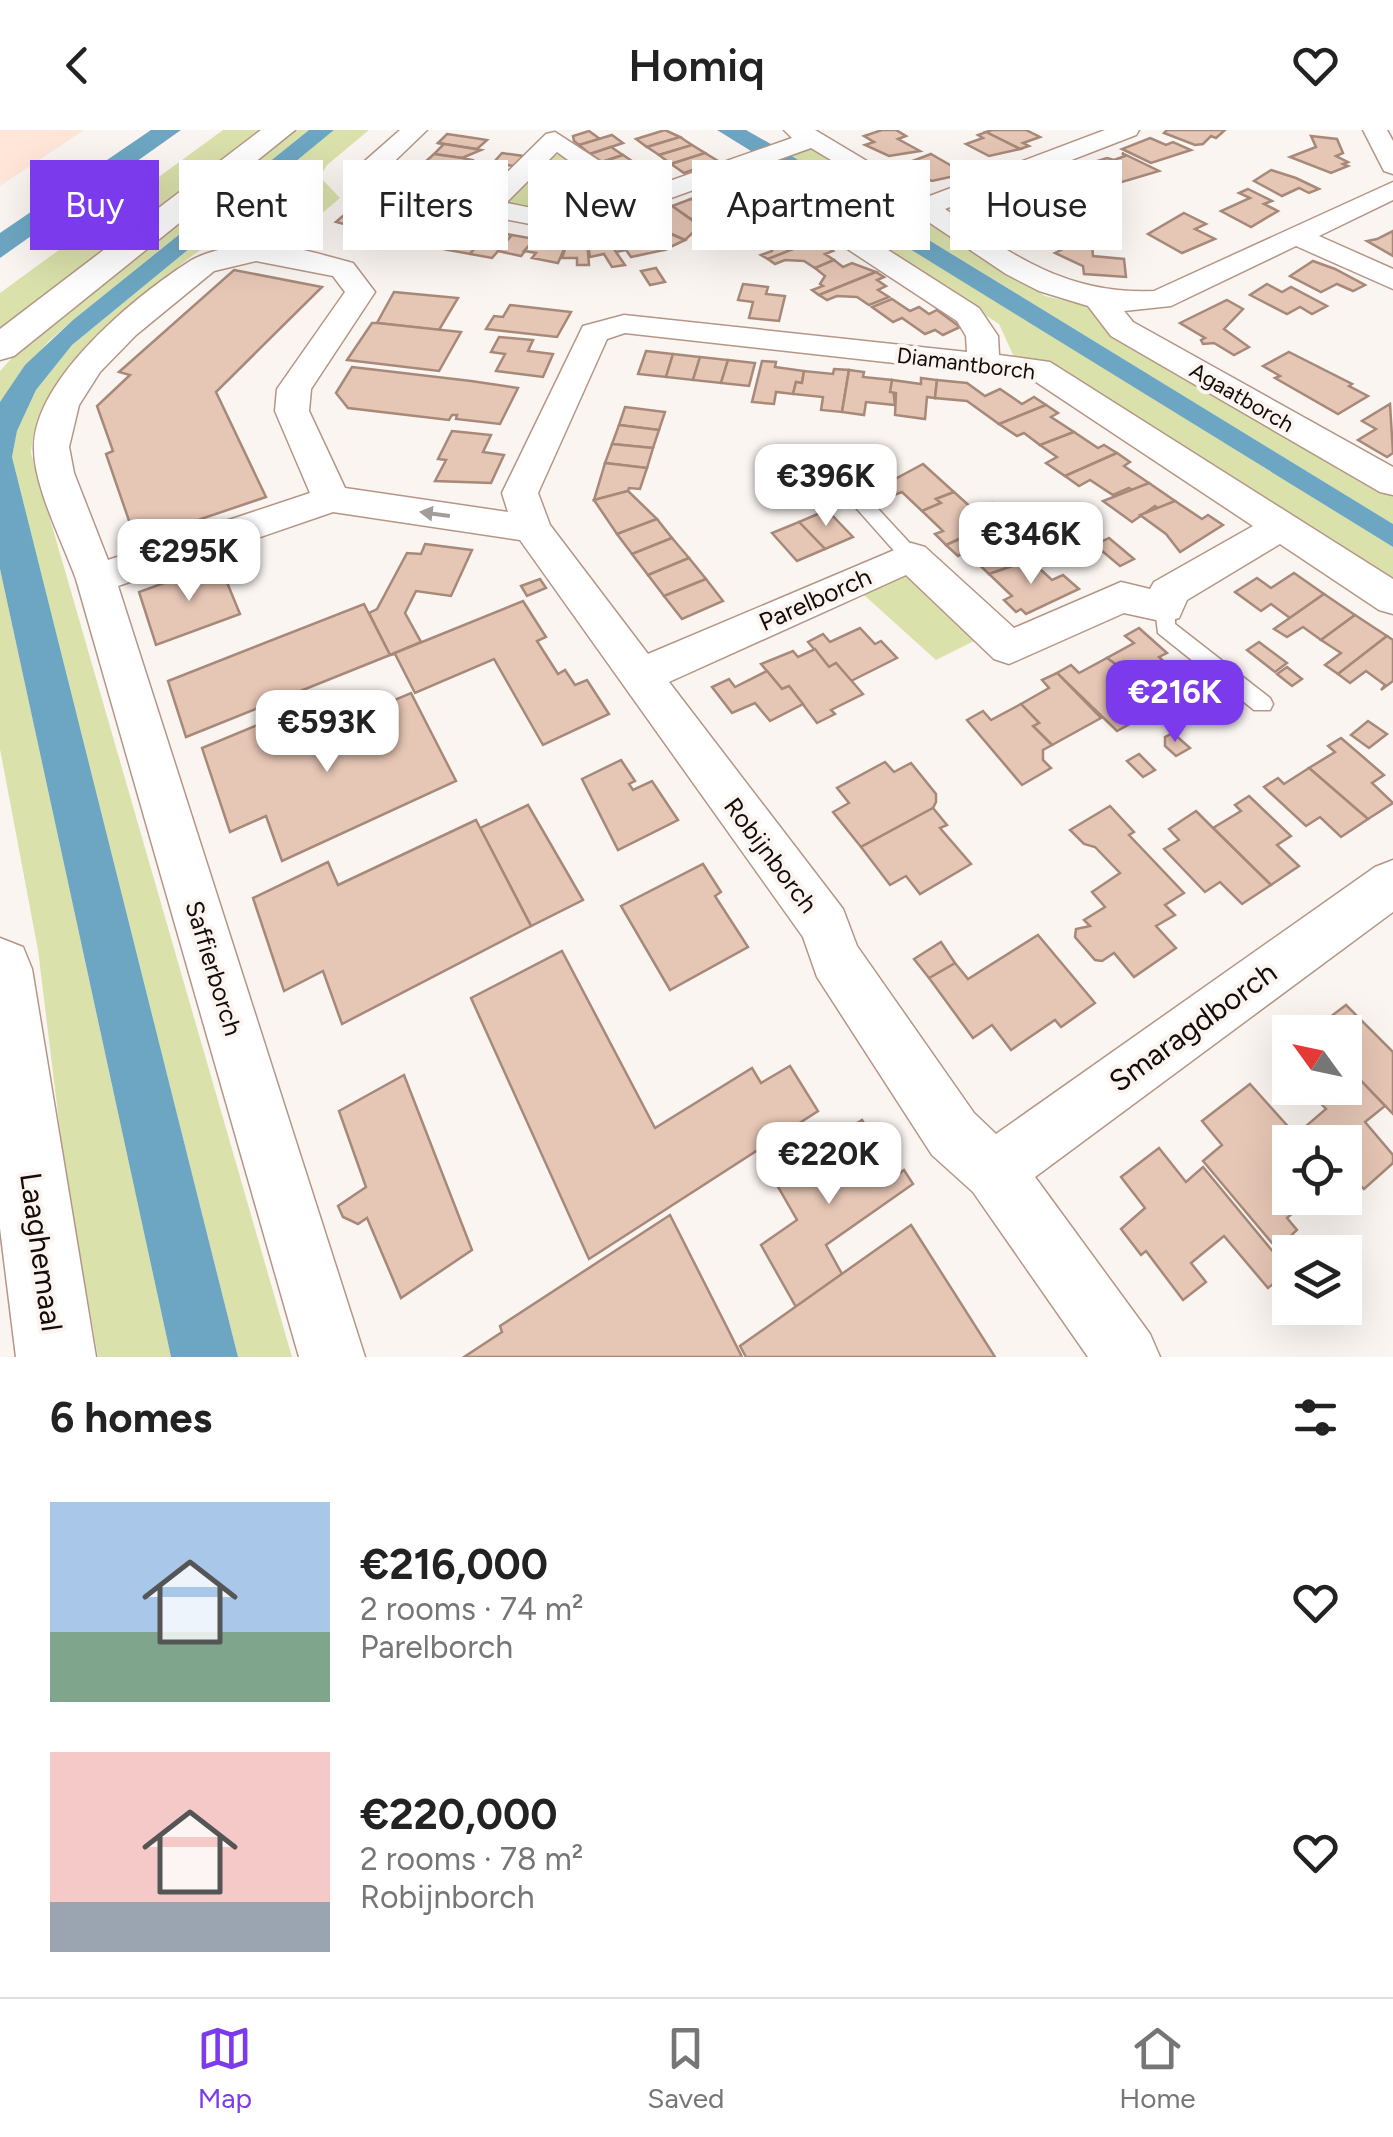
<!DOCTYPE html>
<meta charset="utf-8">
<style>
:root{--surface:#fff;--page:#f2f2f2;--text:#222;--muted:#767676;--line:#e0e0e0;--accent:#7c3aed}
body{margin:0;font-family:Figtree,sans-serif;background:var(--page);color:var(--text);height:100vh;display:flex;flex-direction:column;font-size:38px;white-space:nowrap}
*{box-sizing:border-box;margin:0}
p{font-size:32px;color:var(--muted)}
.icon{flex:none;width:55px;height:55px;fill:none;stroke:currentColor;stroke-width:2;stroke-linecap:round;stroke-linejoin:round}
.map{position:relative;height:1227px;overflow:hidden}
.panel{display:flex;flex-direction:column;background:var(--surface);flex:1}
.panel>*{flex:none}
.banner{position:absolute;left:30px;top:30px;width:1335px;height:90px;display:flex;gap:20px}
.needle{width:65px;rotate:303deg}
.buttons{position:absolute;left:1272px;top:885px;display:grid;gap:20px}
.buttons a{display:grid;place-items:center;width:90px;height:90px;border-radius:0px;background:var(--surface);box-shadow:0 10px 40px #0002;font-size:50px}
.price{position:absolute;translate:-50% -85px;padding:0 22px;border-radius:20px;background:#fff;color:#222;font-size:32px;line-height:65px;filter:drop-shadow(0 2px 5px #0008)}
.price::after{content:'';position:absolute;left:50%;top:60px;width:30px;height:22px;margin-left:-15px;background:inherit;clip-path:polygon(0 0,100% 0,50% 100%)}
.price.selected{background:var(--accent);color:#fff}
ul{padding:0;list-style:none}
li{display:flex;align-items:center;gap:30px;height:250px;padding:0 50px}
li span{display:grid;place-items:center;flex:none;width:280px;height:200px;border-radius:0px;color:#555}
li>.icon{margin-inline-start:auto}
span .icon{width:120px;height:120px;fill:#fffc;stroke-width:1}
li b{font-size:42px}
h2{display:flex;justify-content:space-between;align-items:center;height:120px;padding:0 50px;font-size:42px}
.pill{padding:0 35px;border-radius:0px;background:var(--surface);box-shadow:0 10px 40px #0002;font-size:35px;line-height:90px}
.pill.selected{background:var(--accent);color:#fff}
header{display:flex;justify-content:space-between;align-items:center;height:130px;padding:0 50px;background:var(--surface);font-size:45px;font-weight:600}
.menu{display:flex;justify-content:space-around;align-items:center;height:140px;border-top:2px solid var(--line);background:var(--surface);font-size:28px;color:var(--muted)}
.menu a{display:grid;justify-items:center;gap:5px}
.menu .selected{color:var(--accent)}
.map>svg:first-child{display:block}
</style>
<header><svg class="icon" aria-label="back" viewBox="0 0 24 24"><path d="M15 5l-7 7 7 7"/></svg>Homiq<svg class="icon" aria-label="heart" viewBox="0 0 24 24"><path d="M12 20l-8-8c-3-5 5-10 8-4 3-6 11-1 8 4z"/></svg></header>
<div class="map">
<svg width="1393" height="1227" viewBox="0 0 1393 1227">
<rect width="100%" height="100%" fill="#fbf5f1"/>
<!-- built -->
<path fill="#ffe6d9" d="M0,0H84L0,56Z"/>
<!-- green -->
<g fill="#dae1ab">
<path d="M223,0H259L0,198V163Z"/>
<path d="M293,0H309L73,190L48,212L0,272V241L29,209Z"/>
<path d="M334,0H369L327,35L320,47L340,68L282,117C260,113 218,110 199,121C182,132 167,149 152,161C100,205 38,250 31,323L292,1227H238L12,327L17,301L36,260L72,215Z"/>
<path d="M811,17L1045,166L1107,180L1132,209L1393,365V394L785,22Z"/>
<path d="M559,25L623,70C576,89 535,85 485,79L536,27Z"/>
<path d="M765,29L1393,417V458L1049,235L1014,227L999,194L752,35Z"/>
<path d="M904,415L992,502L936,530L844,447Z"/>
<path d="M0,439L171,1227H98L65,1041L38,820L0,619Z"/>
</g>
<!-- water -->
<g fill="#6da6c2">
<path d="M151,0H181L0,128V103Z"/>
<path d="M309,0H334L72,215L36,260L17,301L12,327L238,1227H171L0,439V272L25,235L73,190Z"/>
<path d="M717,0H746L785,22L1393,394V417Z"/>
</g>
<!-- building -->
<g fill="#e6c6b5" stroke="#a78979" stroke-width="2.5">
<path d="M665,0L680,7L647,17L636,9Z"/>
<path d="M882,0H896L906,6L898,9L920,21L889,26L865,15L874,12L864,6Z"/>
<path d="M992,0H1026L1040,7L1023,13L1029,16L1020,19L986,2Z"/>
<path d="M1167,0H1225L1216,8L1211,6L1203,14L1195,15L1164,3Z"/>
<path d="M589,1L600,9L579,15L574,11L573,6Z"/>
<path d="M986,2L1020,19L989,26L966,14L983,8L978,5Z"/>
<path d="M447,4L474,8L487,10L477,19L438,13Z"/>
<path d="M612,5L623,13L590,24L579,15Z"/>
<path d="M1311,6L1337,9L1343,23L1336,26L1348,32L1343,34L1348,36L1331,43L1290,27L1316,17Z"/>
<path d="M680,7L692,15L659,25L647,17Z"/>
<path d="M1150,8L1166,15L1173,12L1191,20L1151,33L1122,19Z"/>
<path d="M437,13H438L481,20L462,28L434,24L444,14Z"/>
<path d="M692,15L705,23L671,34L659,25Z"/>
<path d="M611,17L623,25L602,32L590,24Z"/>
<path d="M502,23L523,26L514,36L493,33Z"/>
<path d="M705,23L718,31L684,43L671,34Z"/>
<path d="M1122,23L1159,41L1122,52L1084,35L1107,28L1114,30L1125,26Z"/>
<path d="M434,24L462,28L472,30L462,39L424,33Z"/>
<path d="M931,24L957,39L959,45L932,51L902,35Z"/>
<path d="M623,25L635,33L614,40L602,32Z"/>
<path d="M424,33L462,39L442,48L414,43Z"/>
<path d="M635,33L647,42L626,49L614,40Z"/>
<path d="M1271,40L1296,48L1319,59L1309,63L1299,58L1282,66L1254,51Z"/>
<path d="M414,43L442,48L437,53L447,54L442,60L403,54Z"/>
<path d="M1071,43L1085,51L1093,48L1115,59L1097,66L1085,60L1072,66L1078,69L1067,73L1042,60L1052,56L1043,51Z"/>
<path d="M746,50L772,67L754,74L728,56Z"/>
<path d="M728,56L754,74L736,80L710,63Z"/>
<path d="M1248,59L1272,71L1264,74L1278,81L1251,97L1221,81L1250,68L1239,63Z"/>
<path d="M710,63L736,80L717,87L691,69Z"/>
<path d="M1014,64L1029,72L1037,69L1060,81L1047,87L1035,80L1021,87L1036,95L1017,103L973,80Z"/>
<path d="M691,69L710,82L691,89L672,76Z"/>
<path d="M368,75L389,79L367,100L336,92L351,79L362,81Z"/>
<path d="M672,76L700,96L685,110L647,93Z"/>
<path d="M786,76L802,86L783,93L768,83Z"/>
<path d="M389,79L409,82L388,104L367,100Z"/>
<path d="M409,82L430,86L409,108L388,104Z"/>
<path d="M1184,83L1206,94L1195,99L1215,109L1182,123L1148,104Z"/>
<path d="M430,86L452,89L431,112L409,108Z"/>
<path d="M452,90L449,94L469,97L448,120L427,116Z"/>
<path d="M647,93L673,105L685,110L664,120L652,114L633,100Z"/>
<path d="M469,97L490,101L470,124L448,120Z"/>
<path d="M783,97L792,103L801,100L824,107L768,129L761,125L772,121L775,111L765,104Z"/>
<path d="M1084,99L1095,105L1083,111L1092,115L1093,126L1124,129L1126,147L1084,144L1083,136L1055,123L1063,119L1058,117L1078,108L1072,105Z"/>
<path d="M633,100L652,114L664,120L631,127L626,120L616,122L605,106Z"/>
<path d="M490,101L512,105L492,128L470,124Z"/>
<path d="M1393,101V126L1367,111L1377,109Z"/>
<path d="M512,105L535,109L521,126L498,121Z"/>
<path d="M605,106L616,122L625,135L612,137L604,124L590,127L587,109Z"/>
<path d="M549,107L568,110L558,133L532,128L536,123L524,121L534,110L545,112Z"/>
<path d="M824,107L831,112L824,115L833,121L825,124L834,130L815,138L804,131L785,130L775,134L768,129Z"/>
<path d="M587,109L589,135H577V128H562L568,110Z"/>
<path d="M834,130L843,137L852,133L876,142L819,165L812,160L823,156L820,154L825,146L815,138Z"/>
<path d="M1313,131L1335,139L1365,155L1353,161L1337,154L1321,162L1290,146Z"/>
<path d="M656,138L665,152L650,155L641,141Z"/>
<path d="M234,140L322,157L216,262L266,367L136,411L106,324L113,321L97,276L130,245L119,242Z"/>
<path d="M876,142L884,147L877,150L886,156L878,160L889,167L869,175L857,167L837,166L827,170L819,165Z"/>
<path d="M743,154L768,157L766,164L785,166L779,191L749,188L753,172L738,170Z"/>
<path d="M1267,154L1282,162L1291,157L1327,176L1312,184L1300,177L1287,184L1250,165Z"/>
<path d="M394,162L458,168L439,200L377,193Z"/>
<path d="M892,169L910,181L919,177L929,184L937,180L960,197L943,205L935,200L925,204L902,188L893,192L872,177Z"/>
<path d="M1227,170L1243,179L1224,199L1249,217L1234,225L1214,213L1203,214L1201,210L1205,208L1180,193Z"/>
<path d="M510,175L571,182L557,207L486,199L494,186L503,187Z"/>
<path d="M372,193H377L461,202L439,241L347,230Z"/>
<path d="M499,207L533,210L528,221L553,224L543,247L496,241L505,224L491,222Z"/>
<path d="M646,221L673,224L666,247L638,244Z"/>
<path d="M1289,222L1352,254L1349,256L1368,266L1338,284L1275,248L1280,246L1263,236Z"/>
<path d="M673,224L700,227L693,250L666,247Z"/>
<path d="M700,227L728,230L721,253L693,250Z"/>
<path d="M728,230L755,233L749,256L721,253Z"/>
<path d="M762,231L776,232L775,237L804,241L802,253L796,252L793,264L776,262L774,274L752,272Z"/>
<path d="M352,237L471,251L518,258L500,294L456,289L457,285H452L449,290L348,278L336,263Z"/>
<path d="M834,239L849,240L842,282L821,280L823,267L793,264L796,252L802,253L804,241L833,244Z"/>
<path d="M849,240L864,242L863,247L892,250L895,275L866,272L864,285L842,282Z"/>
<path d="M921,248L937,250L935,268L927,267L925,289L895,285L896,263L890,262L892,250L921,254Z"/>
<path d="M937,250L967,253L985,266L1000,259L1022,274L1034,267L1046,275L999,294L967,271L935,268Z"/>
<path d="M1390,274L1393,323L1387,327L1358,310L1376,299L1362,291Z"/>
<path d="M1046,275L1058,283L1051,287L1074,302L1040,315L1024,303L1017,306L999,294Z"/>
<path d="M625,277L665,282L659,300L619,295Z"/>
<path d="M619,295L659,300L653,318L612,314Z"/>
<path d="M452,301L491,305L483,322L504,325L491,353L435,351L446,330L438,329Z"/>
<path d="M1074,302L1098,318L1104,315L1117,323L1065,346L1046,333L1057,327L1040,315Z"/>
<path d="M612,314L653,318L647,338L605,333Z"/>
<path d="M1117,323L1130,332L1124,336L1149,353L1134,361L1129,358L1113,365L1090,350L1079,356L1065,346Z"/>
<path d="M605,333L647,338L640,359L629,358L628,361L594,370Z"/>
<path d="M923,334L954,362L936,369L941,373L922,381L902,362L894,365L884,355Z"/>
<path d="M1149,353L1175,371L1160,380L1155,376L1132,392L1103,371Z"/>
<path d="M628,361L657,389L617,404L594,370Z"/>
<path d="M954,362L975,381L992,373L1007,387L946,415L935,404L943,401L922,381L941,373L936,369Z"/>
<path d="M1175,371L1202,389L1208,385L1223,395L1180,422L1166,404L1140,385Z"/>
<path d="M827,380L853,407L825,419L799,392Z"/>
<path d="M657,389L672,408L632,424L617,404Z"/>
<path d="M799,392L825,419L797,431L772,403Z"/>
<path d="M998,392L1014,407L1007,410L1030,430L989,444L966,422L958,426L946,415Z"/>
<path d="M672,408L689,428L648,445L632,424Z"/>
<path d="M1109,408L1134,429L1120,436L1095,415Z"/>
<path d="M425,414L472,420L451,466L416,461L405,483L421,512L390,525L369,483L377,479L407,423L421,424Z"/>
<path d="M689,428L706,449L664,466L648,445Z"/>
<path d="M1030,430L1052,450L1063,445L1079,459L1026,484L1021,479L1016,482L1004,470L1012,466L989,444Z"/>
<path d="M219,433L240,484L156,515L139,462Z"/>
<path d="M1294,443L1324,464L1290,488L1271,474L1261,481L1235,462L1257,448L1271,458Z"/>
<path d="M540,449L546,458L527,466L521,456Z"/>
<path d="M706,449L723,471L682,489L664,466Z"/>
<path d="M1324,464L1355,485L1321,510L1303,497L1287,507L1274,499Z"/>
<path d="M523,471L546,507L537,511L558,544L565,540L575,555L587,550L609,584L543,615L494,529L415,563L395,524L390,525Z"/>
<path d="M364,474L390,525L186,607L168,551Z"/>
<path d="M1355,485L1387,506L1338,544L1325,535L1341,523L1321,510Z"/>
<path d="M860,498L875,514L881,511L897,528L851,551L836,533L829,537L808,512L823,504L830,512Z"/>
<path d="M1139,498L1167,523L1159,527L1178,545L1151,560L1107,528L1134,513L1125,506Z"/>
<path d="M1387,506L1393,510V551L1381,560L1385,555L1366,541L1350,553L1338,544Z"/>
<path d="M1259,512L1287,533L1275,542L1247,520Z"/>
<path d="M815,519L829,537L836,533L863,564L831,580L835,584L817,593L789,556L782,559L761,534L793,521L798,527Z"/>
<path d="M1107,528L1151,560L1122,576L1137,590L1117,601L1057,543L1071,535L1079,543Z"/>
<path d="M1287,537L1302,549L1292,556L1277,544Z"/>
<path d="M767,541L782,559L789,556L803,574L770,591L755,573L732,583L712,557L729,549L735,557Z"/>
<path d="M1057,543L1101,588L1052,615L1033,596L1039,593L1021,574L1049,558L1042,550Z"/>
<path d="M411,563L456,651L282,731L266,686L230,702L202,618L272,589L283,617Z"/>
<path d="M1021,574L1039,593L1033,596L1052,615L1043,620V630L1051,638L1022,655L967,590L983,581L991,590Z"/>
<path d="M1368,591L1387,604L1369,618L1351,605Z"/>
<path d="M1173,603L1190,618L1176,626L1165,616V607Z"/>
<path d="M1341,608L1384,645L1372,653L1393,673L1368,689L1309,638L1335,622L1328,616Z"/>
<path d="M1139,624L1155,640L1143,647L1127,631Z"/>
<path d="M621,630L635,651L629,654L633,660L652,651L678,690L618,720L582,649Z"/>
<path d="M885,632L894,642L911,633L936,664V672L933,678L861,717L833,682L849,673L837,658Z"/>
<path d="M1309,638L1368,689L1341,707L1320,687L1306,696L1264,657L1278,648L1284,654Z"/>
<path d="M1249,666L1291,706L1277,715L1299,736L1271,755L1213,698L1241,681L1235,675Z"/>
<path d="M528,675L583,770L531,796L480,698Z"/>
<path d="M1110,676L1134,702L1129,705L1184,763L1165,775L1175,785L1156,796L1176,818L1134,847L1114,823L1102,831L1095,830L1075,807L1076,799L1090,796L1084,790L1105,777L1092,762L1120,743L1095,717L1084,714L1070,700Z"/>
<path d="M933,678L947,695L940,698L971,734L920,764L906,746L890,755L861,717Z"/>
<path d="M1196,681L1213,698L1271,755L1242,774L1220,752L1205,762L1164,719L1179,710L1169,699Z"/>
<path d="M476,690L531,796L342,894L323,841L284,861L253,768L328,732L338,755Z"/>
<path d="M703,734L721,762L715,766L748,817L670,860L621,776Z"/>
<path d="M1038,805L1095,873L1061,897L1055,890L1011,920L992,895L973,908L929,848L955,833L968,849Z"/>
<path d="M941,812L955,833L929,848L914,829Z"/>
<path d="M562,821L655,998L752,938L761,953L790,936L818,981L589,1129L471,868Z"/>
<path d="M1346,875L1393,922V984L1345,934V902L1313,900Z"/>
<path d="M1345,934L1385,976L1365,992L1393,1025V1033L1364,1059L1345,1039V1012H1321L1306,996L1326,979L1306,958H1345Z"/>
<path d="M404,945L472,1120L401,1168L367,1088L358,1094L343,1087L338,1076L366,1057L339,981Z"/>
<path d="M1250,954L1302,1012H1290V1068H1310L1287,1088L1297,1100L1277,1119L1203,1031L1222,1015L1202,991Z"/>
<path d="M862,990L897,1045L904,1040L913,1054L826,1115L842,1144L796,1177L761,1115L797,1090L773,1048Z"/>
<path d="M1159,1018L1186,1052L1203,1037L1289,1141L1268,1158L1224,1106L1191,1133L1206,1152L1183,1170L1146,1121L1141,1125L1121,1099L1145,1078L1121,1047Z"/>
<path d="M670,1085L742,1227H464L502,1202L500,1196Z"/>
<path d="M911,1095L995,1227H746L740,1216Z"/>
</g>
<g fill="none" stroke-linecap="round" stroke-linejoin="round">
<!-- service casing -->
<g stroke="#b59686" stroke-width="3">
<g id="service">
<path d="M825,326L831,328L918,422L921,427L918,432H904L819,336V328Z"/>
<path d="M1165,469L1175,477V494L1270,568L1273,574L1270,580H1254L1158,503L1155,477Z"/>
</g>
</g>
<!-- minor casing -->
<g stroke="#b59686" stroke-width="3">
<g id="minor">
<path d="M400,0H427L376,49L480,69L546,4L555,2L644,60L792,8L784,0H815L927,67L1105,0H1139L1136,5L945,79C1013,126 1068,165 1154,161L1393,52V70L1319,106L1393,139V159L1296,116L1171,176L1124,181L1133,192L1393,337V365L1380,362L1111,206L1088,176L1039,161L1006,144L881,60L811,18L758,37L979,178L998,206L999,225L1050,232L1393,449V484L1379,480L1280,414L1187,470L1179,488L1165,492L1124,483L1009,534L994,529L906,445L669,552L843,779L857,816L974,983L996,1004L1375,737L1393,730V782L1035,1047L1150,1204L1160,1227H1088L973,1062L932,1025L817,847L803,807L520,410L333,382L118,456L365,1227H299L76,449C63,413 34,357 34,319C33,249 136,166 190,131C204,122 239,114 256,113C283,113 327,126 353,133L375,162L311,259L309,281L345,358L508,382L502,363L583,196L624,185L967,222L966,206L957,191L735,45L660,72L636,88L601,98L556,99L357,61L350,49L358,37ZM557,22L625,71C590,93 544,80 506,73ZM256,131L333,146L345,162L277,259L275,281L310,363L108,430L74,343L69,317L79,275L100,242L136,205L214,141ZM625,203L1030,248L1253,396L1154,452L1150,459L1121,452L1014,498L925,417L911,413L648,524L550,395L538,363L607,209Z"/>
<path d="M1363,0H1387L1393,11V44L1384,41Z"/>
</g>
</g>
<!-- secondary casing -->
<g stroke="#b59686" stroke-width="3">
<g id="secondary">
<path d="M261,0H295L14,226L0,230V199Z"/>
<path d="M0,808L23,817L32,839L96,1227H16L0,1098Z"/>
</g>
</g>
<!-- service -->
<use href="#service" fill="#fff" fill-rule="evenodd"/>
<!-- minor -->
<use href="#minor" fill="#fff" fill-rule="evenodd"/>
<!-- secondary -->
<use href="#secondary" fill="#fff" fill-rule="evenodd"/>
</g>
<!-- one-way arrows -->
<defs><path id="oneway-solid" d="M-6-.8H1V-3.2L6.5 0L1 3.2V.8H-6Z" transform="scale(2.5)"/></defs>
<use fill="#a29d9b" href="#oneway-solid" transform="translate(435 384) rotate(-172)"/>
<g text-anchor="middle" stroke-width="8" stroke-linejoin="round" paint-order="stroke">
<!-- far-street labels -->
<g font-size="22" fill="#160b06" stroke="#fbf5f1">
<text transform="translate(966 233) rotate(7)" y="8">Diamantborch</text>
<text transform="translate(1242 267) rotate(30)" y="8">Agaatborch</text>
</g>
<!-- street labels -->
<g font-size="25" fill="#160b06" stroke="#fbf5f1">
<text transform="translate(815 469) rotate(-24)" y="9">Parelborch</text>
<text transform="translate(771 725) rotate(53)" y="9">Robijnborch</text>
<text transform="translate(214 838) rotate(73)" y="9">Saffierborch</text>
</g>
<!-- near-street labels -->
<g font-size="30" fill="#160b06" stroke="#fbf5f1">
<text transform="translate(1193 897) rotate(-36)" y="10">Smaragdborch</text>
<text transform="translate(41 1122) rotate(82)" y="10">Laaghemaal</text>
</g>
</g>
</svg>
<div class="buttons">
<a><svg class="needle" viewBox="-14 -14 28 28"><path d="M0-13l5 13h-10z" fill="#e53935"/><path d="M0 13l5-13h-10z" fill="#767676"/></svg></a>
<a><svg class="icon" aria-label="locate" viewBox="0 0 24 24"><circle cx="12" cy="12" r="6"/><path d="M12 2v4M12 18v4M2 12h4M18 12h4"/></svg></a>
<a><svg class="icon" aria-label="layers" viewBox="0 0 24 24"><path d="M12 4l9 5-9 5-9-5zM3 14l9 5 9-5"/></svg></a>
</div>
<b class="price" style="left:826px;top:399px">€396K</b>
<b class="price" style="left:1031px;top:457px">€346K</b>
<b class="price" style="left:189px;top:474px">€295K</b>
<b class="price selected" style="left:1175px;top:615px">€216K</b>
<b class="price" style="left:327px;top:645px">€593K</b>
<b class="price" style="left:829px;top:1077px">€220K</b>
<div class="banner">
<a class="pill selected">Buy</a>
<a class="pill">Rent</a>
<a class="pill">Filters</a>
<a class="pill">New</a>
<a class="pill">Apartment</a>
<a class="pill">House</a>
</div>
</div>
<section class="panel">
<h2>6 homes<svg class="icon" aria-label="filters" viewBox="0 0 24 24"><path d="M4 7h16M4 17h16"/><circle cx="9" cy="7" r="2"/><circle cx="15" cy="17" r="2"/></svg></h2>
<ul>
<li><span style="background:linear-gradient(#a9c7e8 65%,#7fa58c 0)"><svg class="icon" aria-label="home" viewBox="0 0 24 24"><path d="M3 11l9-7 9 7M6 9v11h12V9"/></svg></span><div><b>€216,000</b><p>2 rooms · 74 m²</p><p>Parelborch</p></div><svg class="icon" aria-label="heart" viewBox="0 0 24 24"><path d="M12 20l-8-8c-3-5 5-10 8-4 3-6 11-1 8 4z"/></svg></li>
<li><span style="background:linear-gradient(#f6c9c9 75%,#9aa5b1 0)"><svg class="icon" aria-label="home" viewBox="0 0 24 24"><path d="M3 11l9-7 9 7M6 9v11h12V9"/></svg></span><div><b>€220,000</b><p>2 rooms · 78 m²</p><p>Robijnborch</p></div><svg class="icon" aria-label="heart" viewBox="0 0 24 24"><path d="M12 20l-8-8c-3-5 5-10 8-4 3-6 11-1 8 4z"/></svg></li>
</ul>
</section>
<nav class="menu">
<a class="selected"><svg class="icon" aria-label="map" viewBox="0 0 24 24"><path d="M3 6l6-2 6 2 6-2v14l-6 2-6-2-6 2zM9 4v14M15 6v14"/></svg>Map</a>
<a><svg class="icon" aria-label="saved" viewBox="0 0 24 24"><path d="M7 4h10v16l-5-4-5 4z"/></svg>Saved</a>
<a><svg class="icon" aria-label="home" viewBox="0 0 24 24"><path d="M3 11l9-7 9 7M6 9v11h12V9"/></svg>Home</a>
</nav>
